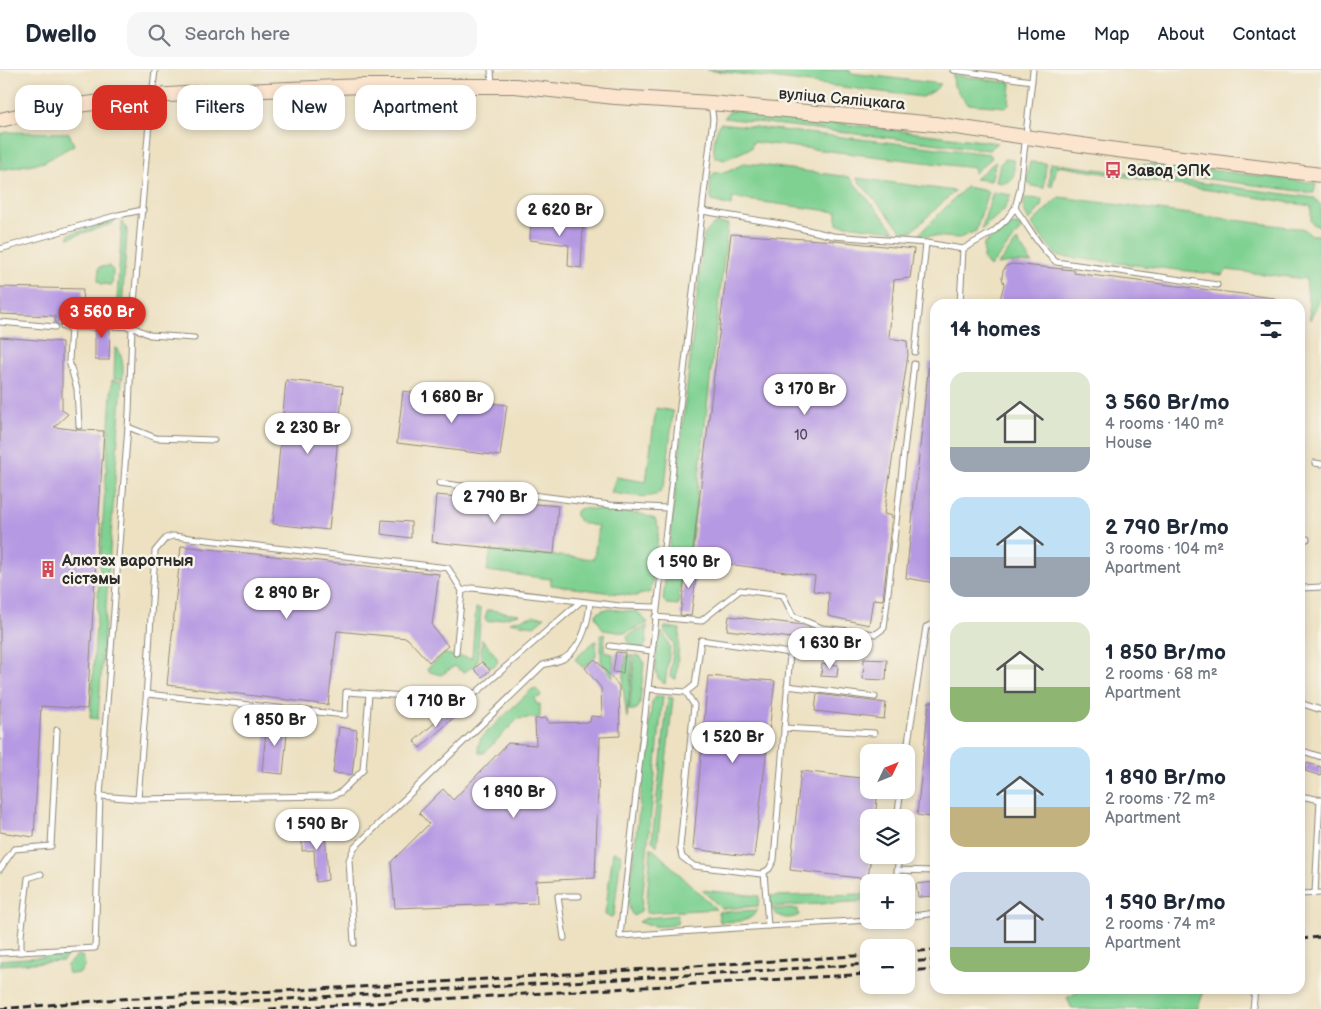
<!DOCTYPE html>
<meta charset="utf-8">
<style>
:root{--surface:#fff;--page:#f6f6f7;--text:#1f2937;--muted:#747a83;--line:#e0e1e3;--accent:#d93025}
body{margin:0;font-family:"Balsamiq Sans",sans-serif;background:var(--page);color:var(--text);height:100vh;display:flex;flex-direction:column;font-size:19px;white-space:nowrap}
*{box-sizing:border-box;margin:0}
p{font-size:16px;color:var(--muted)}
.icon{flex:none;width:28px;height:28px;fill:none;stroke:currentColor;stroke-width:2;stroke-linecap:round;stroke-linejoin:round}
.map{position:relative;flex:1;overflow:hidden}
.drawer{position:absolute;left:930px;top:229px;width:375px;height:695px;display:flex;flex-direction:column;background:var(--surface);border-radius:15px;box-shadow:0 2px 8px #0003}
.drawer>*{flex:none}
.top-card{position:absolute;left:15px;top:15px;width:475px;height:45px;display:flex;gap:10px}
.needle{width:32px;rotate:47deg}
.controls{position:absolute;left:860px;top:674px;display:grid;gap:10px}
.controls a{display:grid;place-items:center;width:55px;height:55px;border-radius:10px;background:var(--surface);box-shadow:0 2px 8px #0003;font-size:25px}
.price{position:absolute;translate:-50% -42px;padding:0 11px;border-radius:18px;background:#fff;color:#222;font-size:16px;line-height:32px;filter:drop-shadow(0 1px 2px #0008)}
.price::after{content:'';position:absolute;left:50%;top:30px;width:15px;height:11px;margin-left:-8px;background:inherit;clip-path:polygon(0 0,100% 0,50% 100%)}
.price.current{background:var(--accent);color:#fff}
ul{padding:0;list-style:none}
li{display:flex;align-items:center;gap:15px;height:125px;padding:0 20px}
li span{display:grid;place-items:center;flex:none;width:140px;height:100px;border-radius:15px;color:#555}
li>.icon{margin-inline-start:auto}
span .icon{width:60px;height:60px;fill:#fffc;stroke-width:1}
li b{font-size:21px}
h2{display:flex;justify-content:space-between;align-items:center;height:60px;padding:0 20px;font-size:21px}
.tag{padding:0 18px;border-radius:15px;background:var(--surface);box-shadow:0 2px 8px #0003;font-size:18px;line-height:45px}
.tag.current{background:var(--accent);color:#fff}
header{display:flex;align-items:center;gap:30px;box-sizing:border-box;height:70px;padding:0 25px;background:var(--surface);border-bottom:1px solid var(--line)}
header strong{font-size:24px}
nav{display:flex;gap:28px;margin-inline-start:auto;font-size:18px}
.search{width:350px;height:45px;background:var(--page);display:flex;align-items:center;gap:12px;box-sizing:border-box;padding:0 18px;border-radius:15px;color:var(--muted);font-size:19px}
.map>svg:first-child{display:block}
</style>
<header>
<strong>Dwello</strong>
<div class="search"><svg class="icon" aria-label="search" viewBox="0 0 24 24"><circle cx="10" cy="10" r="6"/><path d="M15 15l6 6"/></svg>Search here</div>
<nav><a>Home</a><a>Map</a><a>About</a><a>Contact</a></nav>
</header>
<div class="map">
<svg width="1321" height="939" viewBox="0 0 1321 939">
<rect width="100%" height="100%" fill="#f7f3e8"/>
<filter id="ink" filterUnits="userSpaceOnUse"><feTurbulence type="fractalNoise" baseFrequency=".02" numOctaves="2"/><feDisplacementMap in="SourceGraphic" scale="10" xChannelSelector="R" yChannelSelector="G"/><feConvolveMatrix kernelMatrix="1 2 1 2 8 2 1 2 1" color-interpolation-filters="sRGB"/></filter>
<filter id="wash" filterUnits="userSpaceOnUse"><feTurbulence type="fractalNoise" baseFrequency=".0096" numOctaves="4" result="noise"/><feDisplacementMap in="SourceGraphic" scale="20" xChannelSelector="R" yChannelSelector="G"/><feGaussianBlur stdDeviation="1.12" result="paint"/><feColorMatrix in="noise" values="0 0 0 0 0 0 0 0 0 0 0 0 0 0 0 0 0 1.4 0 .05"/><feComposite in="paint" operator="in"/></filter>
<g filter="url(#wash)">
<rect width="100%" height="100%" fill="#ede1c2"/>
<!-- green -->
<g fill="#7fd192" stroke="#557e5e">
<path d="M707,0H850V3L941,14L934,21L922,27Z"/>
<path d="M953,5L1011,13L1009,35L1007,37L967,34L954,16Z"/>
<path d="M733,40L998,73L989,80L724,48L729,42Z"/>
<path d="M720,53L990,84L992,88L974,103V98L753,72L751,78L724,90L715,87C712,75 715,63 720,53Z"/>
<path d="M8,62L69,63L74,75L44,92L0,100V64Z"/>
<path d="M1005,89L1013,90C1016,105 1014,116 996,112L1000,94Z"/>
<path d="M996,91L991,111L975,109Z"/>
<path d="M1030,92L1046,93L1044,118C1022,116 1026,109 1030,92Z"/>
<path d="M745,93L849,107L895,161L837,154V142L733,128L731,136L712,131C709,123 709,109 714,103L727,102Z"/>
<path d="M1050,93L1315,128L1321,136V156L1314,155L1311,150V136L1057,96L1052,116H1049Z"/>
<path d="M1163,94L1316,113L1314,123L1133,99L1134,95Z"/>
<path d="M856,108L955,121L911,162L902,161Z"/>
<path d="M966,117L988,121L976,161L959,168L918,165Z"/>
<path d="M993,122L1011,125L1004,140L981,160Z"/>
<path d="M1059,127L1304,159L1312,165H1321V227L1310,250L1306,209L1227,200L1222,205L1057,186L1031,154Z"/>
<path d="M1025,128L1042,129L1041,137L1029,151L1023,139Z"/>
<path d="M115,150L112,154L68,168L69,164Z"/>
<path d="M122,151L127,160L122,238L116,247Z"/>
<path d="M718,153L728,154L690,486L684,484L678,535L667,534L663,530L704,165L712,156Z"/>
<path d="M1016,155L1020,156L1021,159L990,197L983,188L984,174L1008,156Z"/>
<path d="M1017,171L1032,193H1011L997,195Z"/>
<path d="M109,196L113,200L112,215L101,214L98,211L99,197Z"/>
<path d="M115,277C124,286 123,297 123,309L114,308Z"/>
<path d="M112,310L122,311L98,649L90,648Z"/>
<path d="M656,338L673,341L666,407C665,412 663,418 660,422C650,431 624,424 611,423L616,407L646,412Z"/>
<path d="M582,438L642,444L655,449L659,458L651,522L635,526L551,515V509L487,501L491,480L594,489L598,456C588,454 574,454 576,441Z"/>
<path d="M476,538L481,539L477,593L465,602L461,601L455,596L441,605L430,602L427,599L444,584L472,588Z"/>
<path d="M608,539L638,542L648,553L625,563L603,560L596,547V544L602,540Z"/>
<path d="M487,540H489L519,544L488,552L485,549Z"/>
<path d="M534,546L545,547L534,556L509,552Z"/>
<path d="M647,556L646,574L643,578L634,577L629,575L627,566Z"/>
<path d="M665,557L680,559L676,609L670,607L674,574L664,560Z"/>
<path d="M663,563L670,577L665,614C648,605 658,579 660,564Z"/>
<path d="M605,564L604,582L613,584V607L601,592V565Z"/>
<path d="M482,569L496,586L498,592L494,596L490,597L481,588Z"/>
<path d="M596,570V586L583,598L575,589Z"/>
<path d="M626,585L633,586L627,648L623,616Z"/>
<path d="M635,585L640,586L644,592L640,633L638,638L634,640H629Z"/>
<path d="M532,619H536L541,624L540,627L535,628L536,634H540V647L518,649L484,683H479L478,676L481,668Z"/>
<path d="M663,626L641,841L634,846L631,843L628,832L652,632L656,627Z"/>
<path d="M668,627L673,628L657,776L652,771Z"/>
<path d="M651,777L716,839L646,843Z"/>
<path d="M613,782L621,784L614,843L612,847L605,845Z"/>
<path d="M702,820L759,826L758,836L722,839Z"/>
<path d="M869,824V831L770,837V826Z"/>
<path d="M772,839H798L799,845C790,850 778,849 772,839Z"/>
<path d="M757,840C750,854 734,851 720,852L718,842Z"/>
<path d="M678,845L677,854C664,858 651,857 639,852L646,848Z"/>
<path d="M68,885L63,891L0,895V890Z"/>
<path d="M77,885L82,886L85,895L80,903L71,904L67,902V895Z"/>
<path d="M1083,919H1205L1197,939H1072L1067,928Z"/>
</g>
<g id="blocks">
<!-- building -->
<g fill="#b699e3">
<path d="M531,149L583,154L581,198L568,196L569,175L530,170Z"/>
<path d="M731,164L835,171L914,179L910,208L894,210L889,268L907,271L908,285L884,444L892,446L883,530L873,529L869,555L828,546L829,523L813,521L815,506L692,489Z"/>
<path d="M1012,194L1074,200V203L1274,228V234H999L1004,214L1002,208L1003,201L1006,196Z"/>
<path d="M0,217L83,219L81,248L64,247L63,253L59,255L55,253V246L0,244Z"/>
<path d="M95,246L110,248V252L107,253L106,256L110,260L109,290H95V261L99,257L98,254L95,253Z"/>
<path d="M0,267L62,272V340L68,344L54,357L79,360L104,361L87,639L41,636L34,767L0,762Z"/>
<path d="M929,292L935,293V513L906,508Z"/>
<path d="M286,310L343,316L329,460L273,454Z"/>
<path d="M403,321L507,335L500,386L397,373Z"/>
<path d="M436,425L558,436L554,484L432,472Z"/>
<path d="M382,450L411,452V468L381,464Z"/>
<path d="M181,476L439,504L432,556L448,576L429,592L407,568L337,561L328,635L167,615Z"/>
<path d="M687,492L698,493L691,546L680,545Z"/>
<path d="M729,546L804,555L810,558L808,570L727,560Z"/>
<path d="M616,582L625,583L623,603L613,602Z"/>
<path d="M595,589L619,616L620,666L600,667L595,808L536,811L537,833L395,838L391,792L429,754L419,743L443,719L453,730L508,673L536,675L535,649L547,648L548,653L590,652L591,646L602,647L601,618L585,598Z"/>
<path d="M864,589L887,590L886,610L863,609Z"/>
<path d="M482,592L490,600L482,607L474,599Z"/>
<path d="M822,594L838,595L837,607L821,606Z"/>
<path d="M708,606L775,611L754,787L693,779Z"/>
<path d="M817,624L886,633L884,649L815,641Z"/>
<path d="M929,632H935V748L917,745Z"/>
<path d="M453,637L459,643L420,678L414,671Z"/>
<path d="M267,651L288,653L283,704L262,702Z"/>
<path d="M339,657L357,660L352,705L333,703Z"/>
<path d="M1307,693L1321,697V706L1305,701Z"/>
<path d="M801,701L869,709V720H878L875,748H869V785H871L868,809L790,800Z"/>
<path d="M302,760H325L328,810L316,812L314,780L302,781Z"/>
<path d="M935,812V826L918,827L916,814Z"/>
</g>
</g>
</g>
<g filter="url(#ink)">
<use href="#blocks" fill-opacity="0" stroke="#8c8676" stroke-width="1"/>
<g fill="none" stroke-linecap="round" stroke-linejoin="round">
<!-- service casing -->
<g stroke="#8c8676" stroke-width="7">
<g id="service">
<path d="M491,0L492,16"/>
<path d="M953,0L1032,11"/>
<path d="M1033,0L1020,119L1015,138C1029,157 1038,176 1056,192L1217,215"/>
<path d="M711,34L713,49L707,98L620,866L768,856L764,802"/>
<path d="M702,141L787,155L833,166L926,173L963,179L993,162L1006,150L1015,138"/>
<path d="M0,179L118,145L143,140"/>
<path d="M960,234L963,179"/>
<path d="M0,252L55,257"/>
<path d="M110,256L132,257L150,265L194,268"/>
<path d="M63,257H71"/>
<path d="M915,282L926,173"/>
<path d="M79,356L77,319L69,291L71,257H95"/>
<path d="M128,357L156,368L214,370"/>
<path d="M1315,393L1321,394"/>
<path d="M439,413L610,435L667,438"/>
<path d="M1300,468L1307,469"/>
<path d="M1302,518L1321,517"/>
<path d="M655,547L701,551L740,520L783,525L793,546L822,558L876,564L884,558L914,294"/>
<path d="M610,576L652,581"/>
<path d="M456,583L462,521L472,518L620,536L656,537"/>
<path d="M787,616L875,627"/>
<path d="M648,619L686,622L694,635L680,777L682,787L694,796L761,804L769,799L774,790L790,583L701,570L695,615L686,622"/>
<path d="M147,624L345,645L346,622L451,629L464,628L477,622L580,532"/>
<path d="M1300,631L1303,634L1321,640"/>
<path d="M784,658L874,663"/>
<path d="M1300,680L1321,687"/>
<path d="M906,685L926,557L935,553"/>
<path d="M100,726L138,729L146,629L155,481L166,468L173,466L448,498L462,521"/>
<path d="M1300,726L1321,730"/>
<path d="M138,729L332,726L341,722L363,700L369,624"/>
<path d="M897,748L901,720"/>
<path d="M0,799L14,779L51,776L57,660"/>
<path d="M897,800L935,801"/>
<path d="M896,812L899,785"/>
<path d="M1315,823L1320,730"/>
<path d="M1300,824L1321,823"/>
<path d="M906,847L935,843"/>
<path d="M768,856L869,850"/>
<path d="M564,868L558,826H579"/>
<path d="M354,873L349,790L354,778L543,595C549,593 557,592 563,589C582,578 588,553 590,533"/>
<path d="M21,882V866L28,808L41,804"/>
<path d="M0,883L95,878L100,726L129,343L132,257L149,53L155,0"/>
<path d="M1253,939L1255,919"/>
</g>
</g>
<!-- secondary casing -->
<g stroke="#8c8676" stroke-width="16">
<path id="secondary" d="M0,50L52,38L153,26L217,22L362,16H515L615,27L711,33L935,54L1117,80L1321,105"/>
</g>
<!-- service -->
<use href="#service" stroke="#fff" stroke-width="5"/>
<!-- secondary -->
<use href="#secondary" stroke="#fce5cf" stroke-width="14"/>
<!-- rail -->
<g stroke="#2b2b2b" stroke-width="3" stroke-dasharray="8 4" stroke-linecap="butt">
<path d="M1300,869L1321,867"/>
<path d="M906,882L935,880"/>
<path d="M906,892L935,890"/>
<path d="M906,901L935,899"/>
<path d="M0,939L119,929L377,916L869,885"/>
<path d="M120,939L869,894"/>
<path d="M269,939L869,904"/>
</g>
</g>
</g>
<!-- icons -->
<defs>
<g id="bus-bare" transform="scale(1.35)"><path d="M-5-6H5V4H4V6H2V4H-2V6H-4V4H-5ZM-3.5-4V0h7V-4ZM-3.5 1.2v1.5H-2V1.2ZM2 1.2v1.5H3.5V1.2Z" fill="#d1495b" stroke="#f7f3e8" stroke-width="2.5" paint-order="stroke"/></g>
<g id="building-bare" transform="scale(1.35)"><path d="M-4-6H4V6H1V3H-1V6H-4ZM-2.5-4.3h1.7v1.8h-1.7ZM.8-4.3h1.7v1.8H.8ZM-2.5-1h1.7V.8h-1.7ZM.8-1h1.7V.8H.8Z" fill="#d1495b" stroke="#f7f3e8" stroke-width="2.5" paint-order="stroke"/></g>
</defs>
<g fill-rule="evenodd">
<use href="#bus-bare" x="1113" y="100"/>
<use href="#building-bare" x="48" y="499"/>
</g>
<g text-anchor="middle" stroke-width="5" stroke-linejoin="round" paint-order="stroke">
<!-- number labels -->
<g font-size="14" fill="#4e4659">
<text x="801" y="370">10</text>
</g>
<!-- street labels -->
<g font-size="16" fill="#2b2b2b" stroke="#f7f3e8">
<text transform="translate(842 28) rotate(5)" y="6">вуліца Сяліцкага</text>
</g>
<!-- poi labels -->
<g font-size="16" font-weight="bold" fill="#2b2b2b" stroke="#f7f3e8" text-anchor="start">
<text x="1127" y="106">Завод ЭПК</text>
<text x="62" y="496">Алютэх варотныя<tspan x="62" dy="18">сістэмы</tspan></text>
</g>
</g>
</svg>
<div class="controls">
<a><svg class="needle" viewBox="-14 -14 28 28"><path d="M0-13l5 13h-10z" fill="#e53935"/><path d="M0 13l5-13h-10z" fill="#747a83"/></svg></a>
<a><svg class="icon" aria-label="layers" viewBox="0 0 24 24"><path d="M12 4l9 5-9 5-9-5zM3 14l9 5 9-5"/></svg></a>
<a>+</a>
<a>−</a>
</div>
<b class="price" style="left:560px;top:167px">2 620 Br</b>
<b class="price current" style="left:102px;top:269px">3 560 Br</b>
<b class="price" style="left:805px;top:346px">3 170 Br</b>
<b class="price" style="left:452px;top:354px">1 680 Br</b>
<b class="price" style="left:308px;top:385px">2 230 Br</b>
<b class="price" style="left:495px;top:454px">2 790 Br</b>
<b class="price" style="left:689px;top:519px">1 590 Br</b>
<b class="price" style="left:287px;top:550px">2 890 Br</b>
<b class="price" style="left:830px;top:600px">1 630 Br</b>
<b class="price" style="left:436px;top:658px">1 710 Br</b>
<b class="price" style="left:275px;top:677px">1 850 Br</b>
<b class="price" style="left:733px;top:694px">1 520 Br</b>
<b class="price" style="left:514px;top:749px">1 890 Br</b>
<b class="price" style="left:317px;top:781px">1 590 Br</b>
<div class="top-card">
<a class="tag">Buy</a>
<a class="tag current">Rent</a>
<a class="tag">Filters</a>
<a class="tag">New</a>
<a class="tag">Apartment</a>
</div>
<section class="drawer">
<h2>14 homes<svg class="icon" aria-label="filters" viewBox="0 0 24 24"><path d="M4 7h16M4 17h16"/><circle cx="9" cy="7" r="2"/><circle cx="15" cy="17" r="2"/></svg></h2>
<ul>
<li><span style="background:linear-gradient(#dfe7d0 75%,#9aa5b1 0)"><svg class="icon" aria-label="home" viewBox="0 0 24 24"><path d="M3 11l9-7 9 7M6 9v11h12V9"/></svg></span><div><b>3 560 Br/mo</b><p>4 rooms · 140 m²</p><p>House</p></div></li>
<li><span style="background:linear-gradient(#bfe0f5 60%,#9aa5b1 0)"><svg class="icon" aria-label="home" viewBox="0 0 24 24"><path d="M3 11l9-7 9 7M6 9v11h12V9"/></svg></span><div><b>2 790 Br/mo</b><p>3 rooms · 104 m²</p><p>Apartment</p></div></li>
<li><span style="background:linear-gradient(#dfe7d0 65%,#8fb573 0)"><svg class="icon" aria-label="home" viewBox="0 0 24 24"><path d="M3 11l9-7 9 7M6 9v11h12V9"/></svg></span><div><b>1 850 Br/mo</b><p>2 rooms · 68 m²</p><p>Apartment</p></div></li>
<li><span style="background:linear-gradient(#bfe0f5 60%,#c2b280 0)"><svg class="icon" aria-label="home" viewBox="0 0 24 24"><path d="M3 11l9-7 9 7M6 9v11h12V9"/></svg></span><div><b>1 890 Br/mo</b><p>2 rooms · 72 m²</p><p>Apartment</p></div></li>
<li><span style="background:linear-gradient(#c9d6e8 75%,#8fb573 0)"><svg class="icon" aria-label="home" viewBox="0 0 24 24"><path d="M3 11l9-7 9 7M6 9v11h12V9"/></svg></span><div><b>1 590 Br/mo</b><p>2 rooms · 74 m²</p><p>Apartment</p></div></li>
</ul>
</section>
</div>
